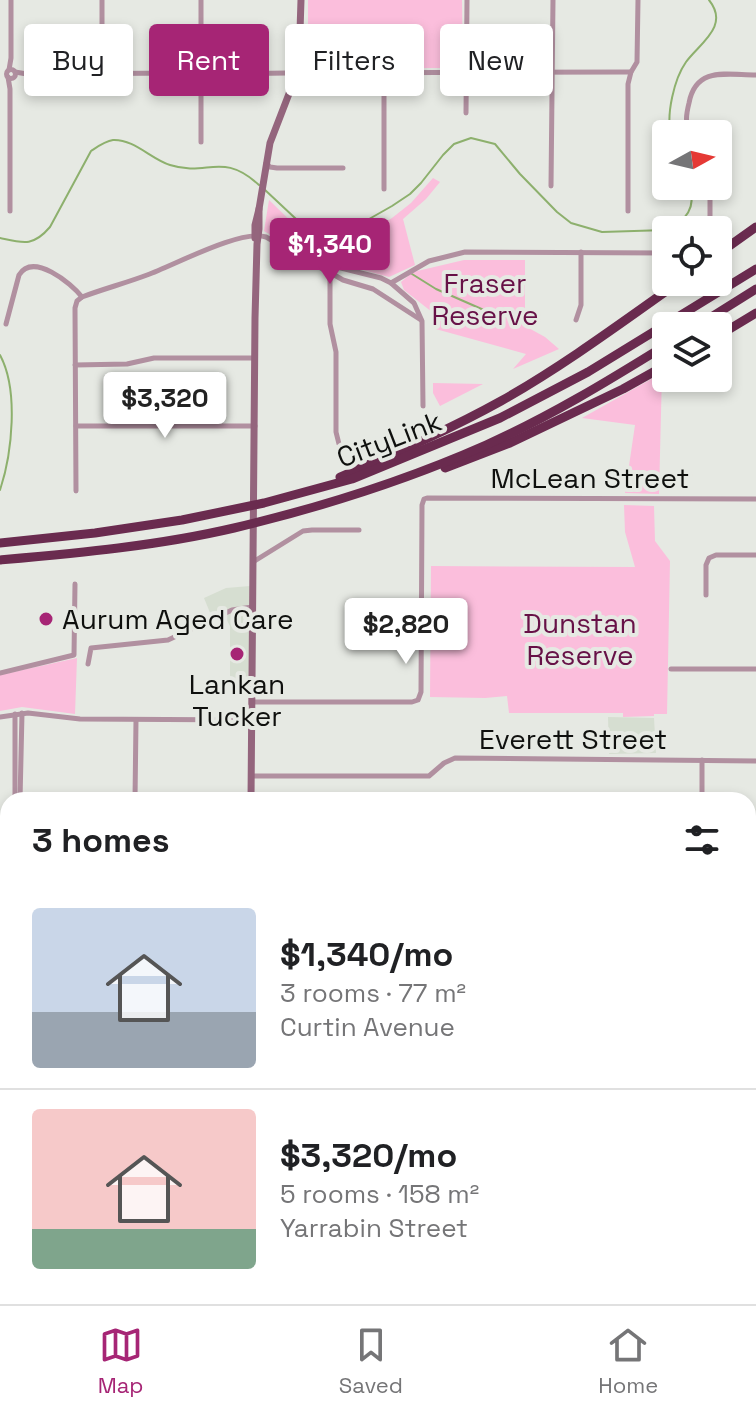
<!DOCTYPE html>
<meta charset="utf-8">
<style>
:root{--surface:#fff;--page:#f2f2f2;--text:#202124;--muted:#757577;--line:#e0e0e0;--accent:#a62575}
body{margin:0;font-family:"Space Grotesk",sans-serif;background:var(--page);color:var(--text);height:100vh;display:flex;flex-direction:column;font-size:30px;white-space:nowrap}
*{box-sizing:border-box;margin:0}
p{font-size:26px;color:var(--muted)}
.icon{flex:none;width:44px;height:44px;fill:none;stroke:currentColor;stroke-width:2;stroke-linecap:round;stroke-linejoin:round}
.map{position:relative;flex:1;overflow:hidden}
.panel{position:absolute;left:0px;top:792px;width:756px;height:512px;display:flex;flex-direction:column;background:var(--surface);border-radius:24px 24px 0 0;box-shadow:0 4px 12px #0003}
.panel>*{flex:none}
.hud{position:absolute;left:24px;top:24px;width:708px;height:72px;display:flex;gap:16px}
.needle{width:52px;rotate:82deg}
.controls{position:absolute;left:652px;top:120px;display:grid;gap:16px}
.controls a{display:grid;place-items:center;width:80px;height:80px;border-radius:8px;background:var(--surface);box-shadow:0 4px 12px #0003;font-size:40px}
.price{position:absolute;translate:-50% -68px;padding:0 18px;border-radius:8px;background:#fff;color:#222;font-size:26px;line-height:52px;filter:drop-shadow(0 2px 4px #0008)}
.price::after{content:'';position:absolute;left:50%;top:48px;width:24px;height:18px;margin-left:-12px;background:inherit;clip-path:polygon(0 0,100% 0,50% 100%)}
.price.active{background:var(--accent);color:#fff}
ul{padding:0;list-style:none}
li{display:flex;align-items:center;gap:24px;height:200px;padding:0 32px}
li+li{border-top:2px solid var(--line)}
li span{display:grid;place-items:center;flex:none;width:224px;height:160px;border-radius:8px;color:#555}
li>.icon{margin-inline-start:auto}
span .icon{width:96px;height:96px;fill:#fffc;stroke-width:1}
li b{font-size:34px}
h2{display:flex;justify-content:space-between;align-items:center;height:96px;padding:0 32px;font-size:34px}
.tag{padding:0 28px;border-radius:8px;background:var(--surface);box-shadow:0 4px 12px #0003;font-size:28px;line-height:72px}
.tag.active{background:var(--accent);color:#fff}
.tabs{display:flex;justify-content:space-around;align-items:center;height:112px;border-top:2px solid var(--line);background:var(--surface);font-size:22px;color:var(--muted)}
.tabs a{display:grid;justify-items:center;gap:4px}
.tabs .active{color:var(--accent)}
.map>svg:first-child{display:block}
</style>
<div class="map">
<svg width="756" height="1304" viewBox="0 0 756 1304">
<rect width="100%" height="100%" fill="#e6e9e3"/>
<!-- built -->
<g fill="#d6ded1">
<path d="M250,586L249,683H230V626L224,615L213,620L204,598L226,588Z"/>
<path d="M608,717L654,718L656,753L609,754Z"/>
<path d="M748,877H756V1114L748,1113L750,1086L748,1085Z"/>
</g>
<!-- green -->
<g fill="#fbbedc">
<path d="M308,0H462L463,68H308Z"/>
<path d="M433,178L440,182L426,199L403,219L415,265L389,277L333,262L320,263L264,231L269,200L307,237L326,244H334L376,228L392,218L411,203Z"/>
<path d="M464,260H525V326L545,337L559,349L513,369L526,354L432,328V312L404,290L401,282L413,272Z"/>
<path d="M662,373L659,494L625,493L635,425L582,418Z"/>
<path d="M433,383L483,384L440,406L433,393Z"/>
<path d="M624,505L654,506L655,541L670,561L667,714H654V716L623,717V713H509L507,696L485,698L430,697L431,566L635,567L625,532Z"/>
<path d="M77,658L75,714L22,707L0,711V675Z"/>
</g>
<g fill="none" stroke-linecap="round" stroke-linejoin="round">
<!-- stream -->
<g stroke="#8db06d" stroke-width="2">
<path d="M671,134C666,115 674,79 686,62C700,43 730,26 709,0"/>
<path d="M264,189L311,233L321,237L335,235L355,227L392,206L410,194L421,183L443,155L454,144L471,138L495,144L520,174L557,212L571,223L602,232L666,230"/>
<path d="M667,230C686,220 697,208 689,186"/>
<path d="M324,237L337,243"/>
<path d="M0,238C23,243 33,247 50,227L91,151C97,147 105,141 113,140C134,139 151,159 170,165C208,177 222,151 259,185"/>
<path d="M412,274L436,289L493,314"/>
<path d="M0,355C19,390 12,454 0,490"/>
</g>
<!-- street -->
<g stroke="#b190a0" stroke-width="5">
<path d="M102,0V73"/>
<circle cx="202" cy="74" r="4.5"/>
<circle cx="11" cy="74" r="4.5"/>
<path d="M9,70L11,58V0"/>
<path d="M199,70L201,57V0"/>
<path d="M15,72L27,74L185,73L198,71"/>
<path d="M297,73L631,72"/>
<path d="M206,76L217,74L287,73"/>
<path d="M8,77L10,89V211"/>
<path d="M199,77L201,91V142"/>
<path d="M466,113L467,0"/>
<path d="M690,134C685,123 686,115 689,103C696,66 727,75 756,75"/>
<path d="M266,163L270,167L277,168H343"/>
<path d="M551,186L553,0"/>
<path d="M384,189V73"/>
<path d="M628,211V84L631,72L637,62L638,0"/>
<path d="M706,230L710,216V186"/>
<path d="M330,273V324L336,352V432L339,444"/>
<path d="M331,273L343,280L373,289L421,320"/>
<path d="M391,283L414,303L422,321L423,406"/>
<path d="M576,320L581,305V252"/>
<path d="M6,324L19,275C33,252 71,283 82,297"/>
<path d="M75,365L127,364L154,358H255"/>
<path d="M76,426H255"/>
<path d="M76,491L75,308L77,301L82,297C103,289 126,283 147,275C175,265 240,229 266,237L328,272L332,268L337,267L381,278L391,283L429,261L465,252L666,253"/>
<path d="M253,562L303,531L312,530H359"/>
<path d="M706,595V565L709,558L716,555H756"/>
<path d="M88,664L91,648L168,640L232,610L252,607"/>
<path d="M671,669H756"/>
<path d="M0,673L74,655L75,584"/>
<path d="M252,702H412L418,700L421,692L422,505L424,499L427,498L756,499"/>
<path d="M0,717L28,713L80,719L252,720"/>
<path d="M251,776H429L444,763L455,758L756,761"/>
<path d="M15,800V714"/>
<path d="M20,800L22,713"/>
<path d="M135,800L136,720"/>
<path d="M702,800V760"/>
<path d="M0,879H8"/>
<path d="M0,1147H8"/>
<path d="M0,1224H8"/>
<path d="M506,1296L507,1304"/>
<path d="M586,1296L587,1304"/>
<path d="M675,1296L677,1304"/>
<path d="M66,1304V1296"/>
<path d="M126,1304L139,1296"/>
</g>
<!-- secondary -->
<g stroke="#94657d" stroke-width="7">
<path d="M255,238V225L259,209L270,143L297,73L299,62L301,0"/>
<path d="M251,800L255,318L257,244L259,229V209"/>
<path d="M0,1069H8"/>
<path d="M749,1075L756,1079"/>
<path d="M247,1304V1296"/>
</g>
<!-- highway -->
<g stroke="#6a2b4f" stroke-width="9">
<path d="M718,254L756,227"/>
<path d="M697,326L756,289"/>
<path d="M718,336L756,313"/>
<path d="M445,468L510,443L623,389L666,365"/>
<path d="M340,477C395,453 449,430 501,401C563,366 621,323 679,282"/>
<path d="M0,543L95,533L182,520L264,503L352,479L500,418L588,372L756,269"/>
<path d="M0,560C78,553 157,546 234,528C318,508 407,480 486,445C549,417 608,381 666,345"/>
</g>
<!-- tram -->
<g stroke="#595b57" stroke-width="2">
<path d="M0,1067H8"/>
<path d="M748,1074L756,1071"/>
</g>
</g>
<!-- markers -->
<g fill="#a62575" stroke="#e6e9e3" stroke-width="3">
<circle cx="46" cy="619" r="8"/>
<circle cx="237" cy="654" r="8"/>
</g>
<g text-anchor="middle" stroke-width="8" stroke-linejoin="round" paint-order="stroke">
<!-- park labels -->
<g font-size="28" fill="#671147" stroke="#e6e9e3">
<text x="485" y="293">Fraser<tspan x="485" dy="32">Reserve</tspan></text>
<text x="580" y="633">Dunstan<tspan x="580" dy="32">Reserve</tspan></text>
</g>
<!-- street labels -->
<g font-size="28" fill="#0f100e" stroke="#e6e9e3">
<text transform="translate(389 439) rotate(-21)" y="10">CityLink</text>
<text x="590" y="488">McLean Street</text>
<text x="573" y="749">Everett Street</text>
</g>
<!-- poi labels -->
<g font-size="28" fill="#0f100e" stroke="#e6e9e3" text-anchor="start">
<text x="62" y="629">Aurum Aged Care</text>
<text x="237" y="694" text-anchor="middle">Lankan<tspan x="237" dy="32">Tucker</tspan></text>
</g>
</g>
</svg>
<div class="controls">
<a><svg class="needle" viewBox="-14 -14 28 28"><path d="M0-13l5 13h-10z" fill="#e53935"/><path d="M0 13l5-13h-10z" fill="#757577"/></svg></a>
<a><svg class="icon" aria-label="locate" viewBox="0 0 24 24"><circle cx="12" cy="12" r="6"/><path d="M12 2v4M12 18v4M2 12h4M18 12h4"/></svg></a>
<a><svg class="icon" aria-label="layers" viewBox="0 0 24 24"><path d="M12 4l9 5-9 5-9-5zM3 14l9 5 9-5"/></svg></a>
</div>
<b class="price active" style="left:330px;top:286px">$1,340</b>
<b class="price" style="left:165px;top:440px">$3,320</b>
<b class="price" style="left:406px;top:666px">$2,820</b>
<div class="hud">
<a class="tag">Buy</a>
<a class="tag active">Rent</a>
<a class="tag">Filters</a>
<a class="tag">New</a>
</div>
<section class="panel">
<h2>3 homes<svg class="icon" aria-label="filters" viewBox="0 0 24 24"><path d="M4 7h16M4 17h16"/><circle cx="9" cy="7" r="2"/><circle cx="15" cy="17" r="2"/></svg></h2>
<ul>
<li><span style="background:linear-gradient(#c9d6e8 65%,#9aa5b1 0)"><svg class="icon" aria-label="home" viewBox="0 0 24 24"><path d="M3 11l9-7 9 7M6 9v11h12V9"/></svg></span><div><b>$1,340/mo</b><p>3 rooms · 77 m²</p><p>Curtin Avenue</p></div></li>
<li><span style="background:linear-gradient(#f6c9c9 75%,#7fa58c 0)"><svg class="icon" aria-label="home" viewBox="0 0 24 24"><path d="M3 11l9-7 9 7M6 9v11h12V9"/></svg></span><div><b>$3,320/mo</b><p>5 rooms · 158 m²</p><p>Yarrabin Street</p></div></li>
</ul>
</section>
</div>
<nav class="tabs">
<a class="active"><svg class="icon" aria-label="map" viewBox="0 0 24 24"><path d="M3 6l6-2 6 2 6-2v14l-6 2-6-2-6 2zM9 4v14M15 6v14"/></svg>Map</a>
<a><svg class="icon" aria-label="saved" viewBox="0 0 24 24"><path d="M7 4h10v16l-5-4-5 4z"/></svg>Saved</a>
<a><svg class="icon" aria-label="home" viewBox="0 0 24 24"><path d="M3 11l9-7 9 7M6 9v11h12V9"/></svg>Home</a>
</nav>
